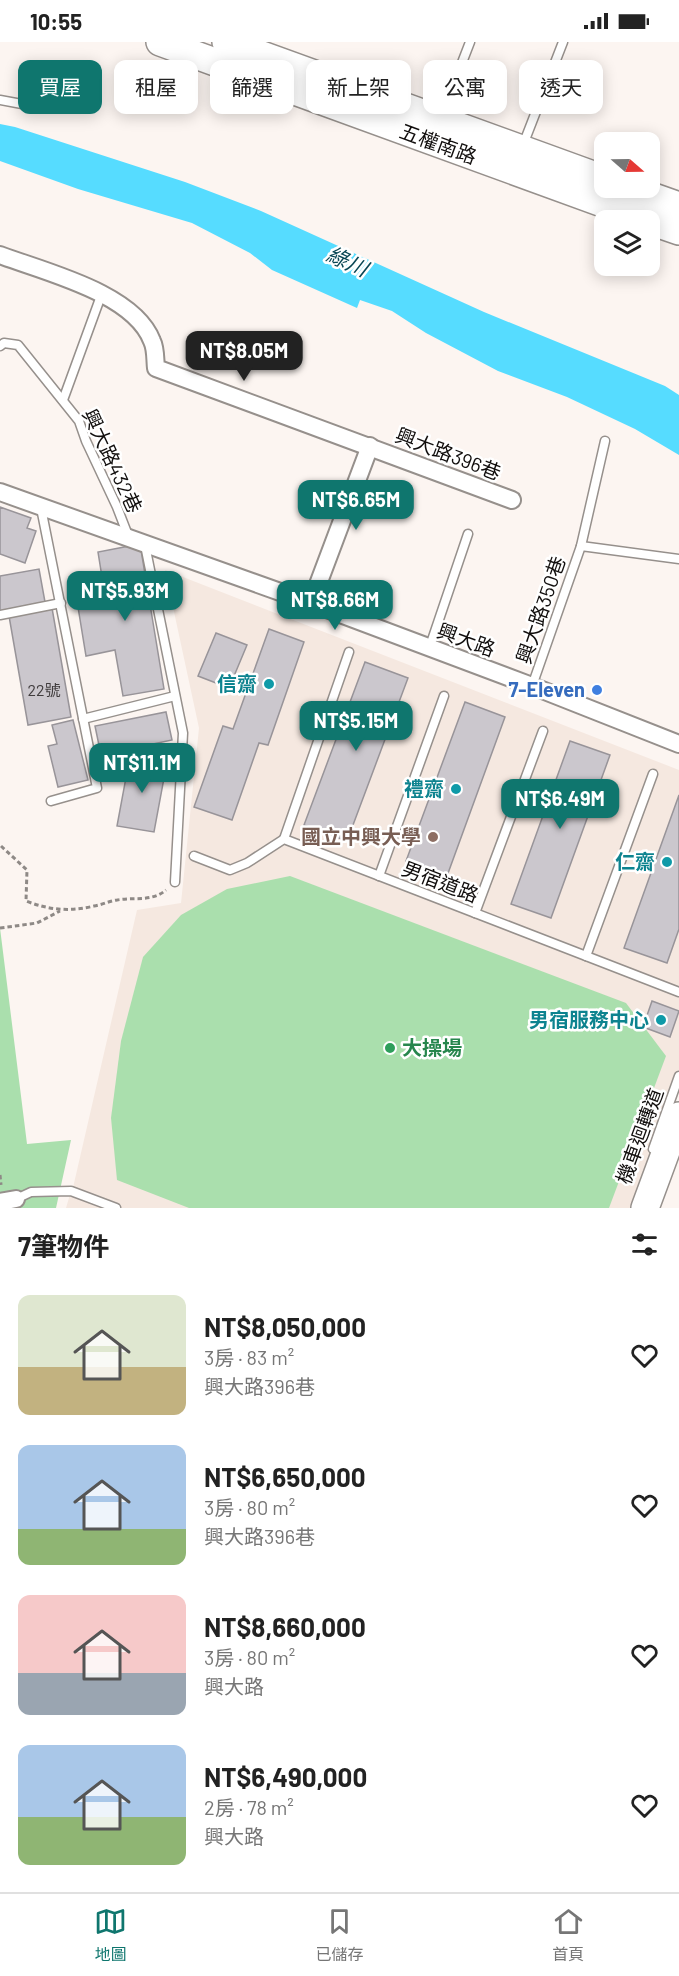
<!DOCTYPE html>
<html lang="zh-TW">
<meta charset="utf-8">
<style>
:root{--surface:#fff;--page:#f6f6f6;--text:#222;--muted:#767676;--line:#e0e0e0;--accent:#0f766e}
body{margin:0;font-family:Barlow,"Noto Sans TC",sans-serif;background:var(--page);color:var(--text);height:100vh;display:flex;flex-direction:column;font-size:22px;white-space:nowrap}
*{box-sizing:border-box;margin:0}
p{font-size:20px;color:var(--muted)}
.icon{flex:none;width:33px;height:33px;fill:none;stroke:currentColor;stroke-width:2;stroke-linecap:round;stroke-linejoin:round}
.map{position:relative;height:1166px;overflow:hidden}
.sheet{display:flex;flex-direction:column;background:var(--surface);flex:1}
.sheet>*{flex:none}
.guide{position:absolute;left:18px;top:18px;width:644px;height:54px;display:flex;gap:12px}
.needle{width:39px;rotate:110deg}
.tools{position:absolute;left:594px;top:90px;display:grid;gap:12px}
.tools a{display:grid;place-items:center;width:66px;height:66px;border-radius:12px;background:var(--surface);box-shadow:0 3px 15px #0003;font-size:30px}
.price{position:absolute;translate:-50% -51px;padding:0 14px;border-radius:12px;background:var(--accent);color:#fff;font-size:20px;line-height:39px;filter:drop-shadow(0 2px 3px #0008)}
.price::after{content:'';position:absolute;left:50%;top:36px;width:18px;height:14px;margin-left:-9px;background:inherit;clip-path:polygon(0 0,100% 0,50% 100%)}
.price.selected{background:#222;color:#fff}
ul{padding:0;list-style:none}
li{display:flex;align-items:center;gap:18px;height:150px;padding:0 18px}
li span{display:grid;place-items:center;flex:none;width:168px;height:120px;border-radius:12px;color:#555}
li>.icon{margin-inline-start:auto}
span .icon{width:72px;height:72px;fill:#fffc;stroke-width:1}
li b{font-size:26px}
h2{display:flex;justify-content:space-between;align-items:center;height:72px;padding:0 18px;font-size:26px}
.pill{padding:0 21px;border-radius:12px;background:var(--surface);box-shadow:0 3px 15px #0003;font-size:21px;line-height:54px}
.pill.selected{background:var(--accent);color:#fff}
.status{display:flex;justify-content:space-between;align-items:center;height:42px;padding:0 30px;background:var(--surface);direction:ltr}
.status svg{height:16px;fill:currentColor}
.tabs{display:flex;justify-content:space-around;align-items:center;height:84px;border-top:2px solid var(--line);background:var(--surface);font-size:16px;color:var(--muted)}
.tabs a{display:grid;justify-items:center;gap:3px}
.tabs .selected{color:var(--accent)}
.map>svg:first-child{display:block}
</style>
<div class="status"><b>10:55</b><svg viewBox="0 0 49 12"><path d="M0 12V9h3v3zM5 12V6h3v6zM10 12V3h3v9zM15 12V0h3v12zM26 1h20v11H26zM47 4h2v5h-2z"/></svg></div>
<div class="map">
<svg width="679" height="1166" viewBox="0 0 679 1166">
<rect width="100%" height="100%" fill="#fcf5f1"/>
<!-- built -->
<path fill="#f5e8e0" d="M165,528L679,728V1047L635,1166H66L71,1149L72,1150L137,868L181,861L199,686Z"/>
<!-- green -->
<g fill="#aadfad">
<path d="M290,834L626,961L666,1014L609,1166H189L117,1138L111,1076L121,999L143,915L181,873L227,847Z"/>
<path d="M0,886L27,1102L71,1098L56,1166H0Z"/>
</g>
<!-- water -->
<path fill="#56dcff" d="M0,82L15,85L185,140L261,169L484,270L665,344L679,353V413L635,387L567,355L498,329L426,291L392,269L360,258L357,266L272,228L250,211L192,181L78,147L0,119Z"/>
<!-- building -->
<g fill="#cbc7cd" stroke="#989499" stroke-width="1.5">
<path d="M0,465L31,476L27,486L36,489L25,521L0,512Z"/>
<path d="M140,502L164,647L123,654L115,608L86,614L78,565L106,560L98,510Z"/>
<path d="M39,527L45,560L0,569V534Z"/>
<path d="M52,566L71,675L28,683L9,574Z"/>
<path d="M269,587L304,600L268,703L259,701L232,778L194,765L223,684L233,687Z"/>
<path d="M216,591L247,603L229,646L198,634Z"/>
<path d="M365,620L408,636L347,799L304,783Z"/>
<path d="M465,660L505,675L447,834L406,819Z"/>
<path d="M166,670L172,698L101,713L95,684Z"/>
<path d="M73,678L88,738L58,745L48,704L57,702L52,683Z"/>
<path d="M570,699L610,713L551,876L511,862Z"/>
<path d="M130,714L167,720L154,790L117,784Z"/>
<path d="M679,753V887L667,921L624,906Z"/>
<path d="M652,959L679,969L670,995L643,985Z"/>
</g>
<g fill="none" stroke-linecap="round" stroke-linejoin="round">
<!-- lane casing -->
<g stroke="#96908c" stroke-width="11">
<g id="lane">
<path d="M0,58L38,65"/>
<path d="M441,75L470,0"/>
<path d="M523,103L563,0"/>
<path d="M0,304L4,301L18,303L79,379L86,399L117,465L129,496"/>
<path d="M63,358L102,251"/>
<path d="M41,466L97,746L51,759"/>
<path d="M145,503L183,691L175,840"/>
<path d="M581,504L605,399"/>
<path d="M0,573L61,561"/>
<path d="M429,607L468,492"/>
<path d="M532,644L581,504L679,517"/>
<path d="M83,677L175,654"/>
<path d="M284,797L349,610"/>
<path d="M194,814L230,828L247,821L284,797L679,950"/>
<path d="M379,834L444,654"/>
<path d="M475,871L543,689"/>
<path d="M586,914L653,732"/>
<path d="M653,1107L679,1034"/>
<path d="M16,1157L31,1150L71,1149L116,1166"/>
</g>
</g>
<!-- street casing -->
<g stroke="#96908c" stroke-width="20">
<g id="street">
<path d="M0,213C45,230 134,251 152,299C156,307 155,318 156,326L512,458"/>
<path d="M0,450L311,561L532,644L679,702"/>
<path d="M311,561L370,404"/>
<path d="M0,1160L16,1157"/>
</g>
</g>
<!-- primary casing -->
<g stroke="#96908c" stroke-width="30">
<g id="primary">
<path d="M160,0L649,178"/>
<path d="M226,0L604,137"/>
<path d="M628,146L679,164"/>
<path d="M650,179L679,189"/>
<path d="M645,1166L679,1074"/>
</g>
</g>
<!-- path -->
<g stroke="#8e8986" stroke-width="3" stroke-dasharray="4.5 3" stroke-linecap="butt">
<path d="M1,804L27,828L26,859C49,868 70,870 94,864C102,863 109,859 117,858C134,855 152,860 166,848"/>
<path d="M0,886L37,881L60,869"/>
<path d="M0,1133L1,1143"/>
</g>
<!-- lane -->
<use href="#lane" stroke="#fff" stroke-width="8"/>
<!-- street -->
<use href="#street" stroke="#fff" stroke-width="16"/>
<!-- primary -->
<use href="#primary" stroke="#fff" stroke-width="27"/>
</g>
<!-- markers -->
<g fill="#0f9aa8" stroke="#fff" stroke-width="2">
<circle cx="269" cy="642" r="6"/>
<circle cx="456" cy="747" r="6"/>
<circle cx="667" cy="820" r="6"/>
<circle cx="661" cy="978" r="6"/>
</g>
<circle fill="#3f7fe0" stroke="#fff" stroke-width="2" cx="597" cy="648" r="6"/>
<circle fill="#8d6e63" stroke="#fff" stroke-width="2" cx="433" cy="795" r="6"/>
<circle fill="#2e9e5b" stroke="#fff" stroke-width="2" cx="390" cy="1006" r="6"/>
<g text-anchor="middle" stroke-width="5" stroke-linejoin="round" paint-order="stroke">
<!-- number labels -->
<g font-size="16" fill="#403c3d">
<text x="44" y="654">22號</text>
</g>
<!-- street labels -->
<g font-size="20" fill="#110e0d" stroke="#fff">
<text transform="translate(438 102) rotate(20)" y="7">五權南路</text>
<text transform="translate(448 412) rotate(21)" y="7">興大路396巷</text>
<text transform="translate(112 419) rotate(65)" y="7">興大路432巷</text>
<text transform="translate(541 568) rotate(-71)" y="7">興大路350巷</text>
<text transform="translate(466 598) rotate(20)" y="7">興大路</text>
<text transform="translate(440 840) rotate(21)" y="7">男宿道路</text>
<text transform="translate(640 1094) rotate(-70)" y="7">機車迴轉道</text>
</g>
<!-- culture labels -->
<g font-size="20" font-weight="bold" fill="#0d838f" stroke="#fff" text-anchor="end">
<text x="257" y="649">信齋</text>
<text x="444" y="754">禮齋</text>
<text x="655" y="827">仁齋</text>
<text x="649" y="985">男宿服務中心</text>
</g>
<!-- shop labels -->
<g font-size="20" font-weight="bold" fill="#366cbe" stroke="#fff" text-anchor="end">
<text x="585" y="655">7-Eleven</text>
</g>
<!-- education labels -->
<g font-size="20" font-weight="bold" fill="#785e54" stroke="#fff" text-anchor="end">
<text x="421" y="802">國立中興大學</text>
</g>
<!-- leisure labels -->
<g font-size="20" font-weight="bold" fill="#27864d" stroke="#fff" text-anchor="start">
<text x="402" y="1013">大操場</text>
</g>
<!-- water labels -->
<g font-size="21" font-style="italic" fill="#094654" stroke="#fff">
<text transform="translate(347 220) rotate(24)" y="7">綠川</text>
</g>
</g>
</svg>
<div class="tools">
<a><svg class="needle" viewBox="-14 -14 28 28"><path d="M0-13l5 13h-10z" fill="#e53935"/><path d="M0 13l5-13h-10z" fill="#767676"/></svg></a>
<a><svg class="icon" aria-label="layers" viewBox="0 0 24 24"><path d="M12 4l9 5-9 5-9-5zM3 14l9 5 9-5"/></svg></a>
</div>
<b class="price selected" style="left:244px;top:340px">NT$8.05M</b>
<b class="price" style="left:356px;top:489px">NT$6.65M</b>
<b class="price" style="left:125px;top:580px">NT$5.93M</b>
<b class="price" style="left:335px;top:589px">NT$8.66M</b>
<b class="price" style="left:356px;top:710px">NT$5.15M</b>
<b class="price" style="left:142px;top:752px">NT$11.1M</b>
<b class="price" style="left:560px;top:788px">NT$6.49M</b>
<div class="guide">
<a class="pill selected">買屋</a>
<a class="pill">租屋</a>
<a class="pill">篩選</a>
<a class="pill">新上架</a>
<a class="pill">公寓</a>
<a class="pill">透天</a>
</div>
</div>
<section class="sheet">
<h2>7筆物件<svg class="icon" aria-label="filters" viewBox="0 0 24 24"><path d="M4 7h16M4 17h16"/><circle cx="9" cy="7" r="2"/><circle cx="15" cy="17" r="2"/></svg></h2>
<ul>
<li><span style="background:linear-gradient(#dfe7d0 60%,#c2b280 0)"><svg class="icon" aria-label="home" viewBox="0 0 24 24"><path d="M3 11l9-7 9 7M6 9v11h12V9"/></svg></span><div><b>NT$8,050,000</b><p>3房 · 83 m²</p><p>興大路396巷</p></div><svg class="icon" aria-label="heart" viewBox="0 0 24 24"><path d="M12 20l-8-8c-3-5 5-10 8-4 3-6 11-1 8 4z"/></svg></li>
<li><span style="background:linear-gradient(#a9c7e8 70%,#8fb573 0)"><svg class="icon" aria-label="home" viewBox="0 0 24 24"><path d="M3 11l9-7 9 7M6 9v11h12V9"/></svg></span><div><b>NT$6,650,000</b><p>3房 · 80 m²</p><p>興大路396巷</p></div><svg class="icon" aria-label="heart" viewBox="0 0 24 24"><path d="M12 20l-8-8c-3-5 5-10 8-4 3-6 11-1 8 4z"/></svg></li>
<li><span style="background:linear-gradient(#f6c9c9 65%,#9aa5b1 0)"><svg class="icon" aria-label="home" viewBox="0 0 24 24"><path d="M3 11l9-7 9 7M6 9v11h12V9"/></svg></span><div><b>NT$8,660,000</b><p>3房 · 80 m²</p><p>興大路</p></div><svg class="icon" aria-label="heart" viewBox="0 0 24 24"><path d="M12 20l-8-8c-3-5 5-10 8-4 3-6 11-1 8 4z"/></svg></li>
<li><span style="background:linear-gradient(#a9c7e8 60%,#8fb573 0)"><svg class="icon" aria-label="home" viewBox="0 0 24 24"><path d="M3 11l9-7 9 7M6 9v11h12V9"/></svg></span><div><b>NT$6,490,000</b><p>2房 · 78 m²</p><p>興大路</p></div><svg class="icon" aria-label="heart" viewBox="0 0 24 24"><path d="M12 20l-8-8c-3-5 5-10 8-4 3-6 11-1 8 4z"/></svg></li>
</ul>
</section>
<nav class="tabs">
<a class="selected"><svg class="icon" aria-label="map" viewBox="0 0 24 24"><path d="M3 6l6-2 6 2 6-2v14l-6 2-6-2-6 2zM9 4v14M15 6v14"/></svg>地圖</a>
<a><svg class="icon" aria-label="saved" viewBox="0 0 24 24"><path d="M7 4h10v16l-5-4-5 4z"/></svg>已儲存</a>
<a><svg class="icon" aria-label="home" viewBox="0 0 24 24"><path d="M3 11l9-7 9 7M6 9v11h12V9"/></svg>首頁</a>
</nav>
